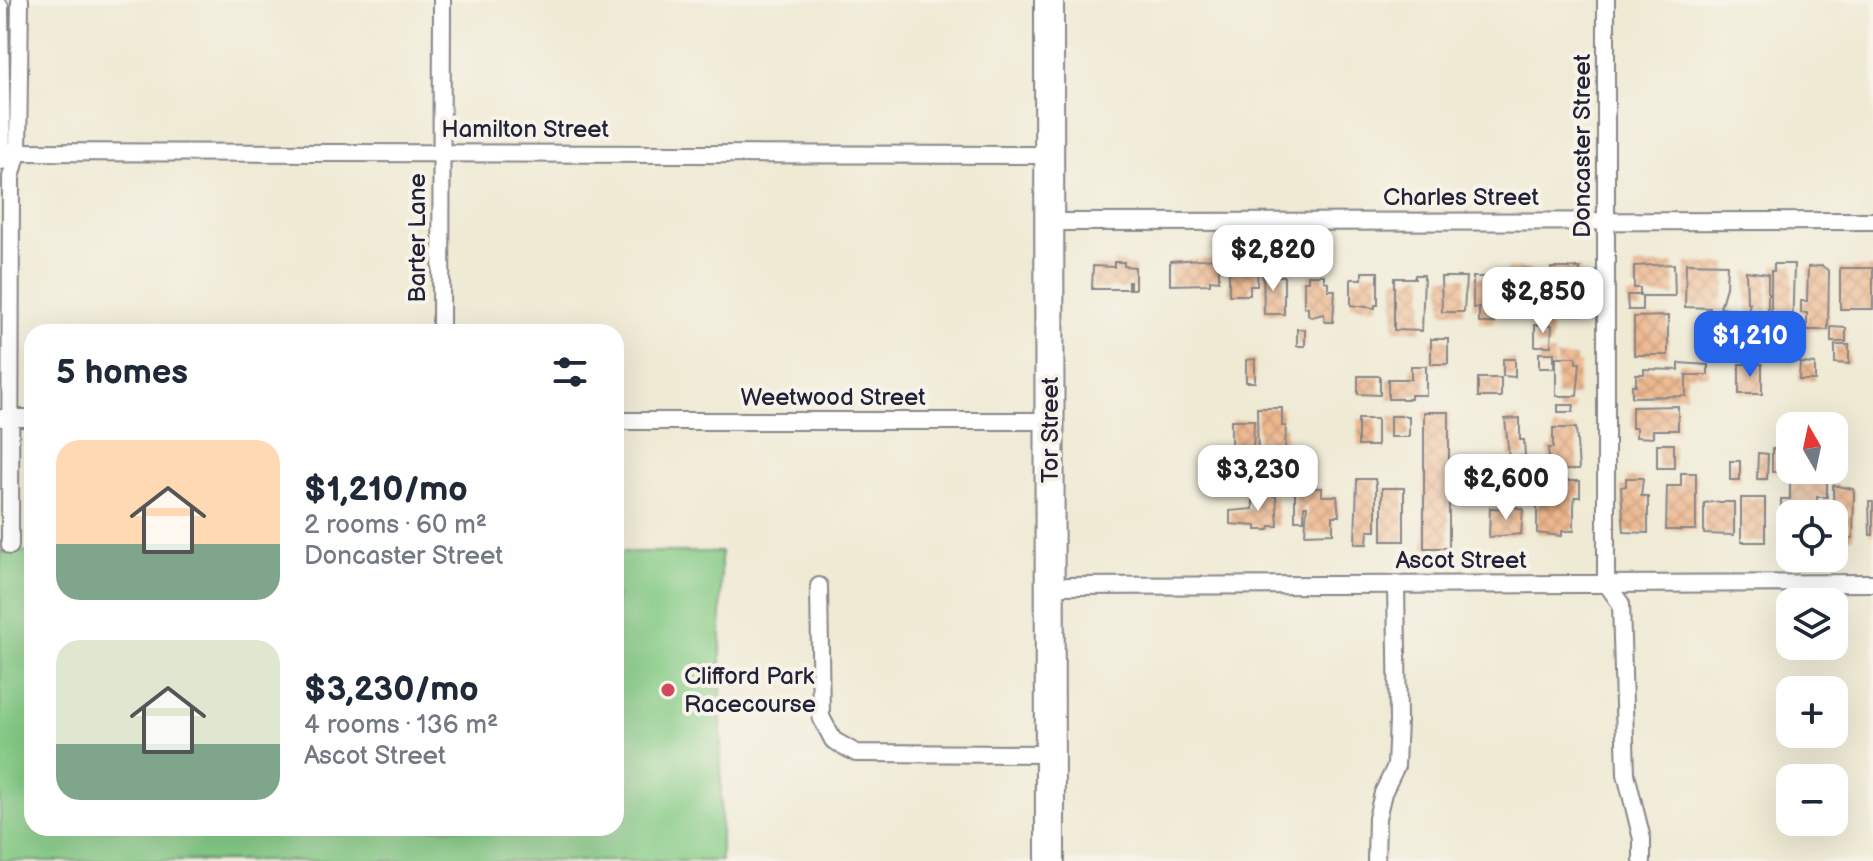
<!DOCTYPE html>
<meta charset="utf-8">
<style>
:root{--surface:#fff;--page:#f2f2f3;--text:#1f2937;--muted:#747a83;--accent:#2563eb}
body{margin:0;font-family:"Balsamiq Sans",sans-serif;background:var(--page);color:var(--text);height:100vh;display:flex;flex-direction:column;font-size:30px;white-space:nowrap}
*{box-sizing:border-box;margin:0}
p{font-size:26px;color:var(--muted)}
.icon{flex:none;width:44px;height:44px;fill:none;stroke:currentColor;stroke-width:2;stroke-linecap:round;stroke-linejoin:round}
.map{position:relative;flex:1;overflow:hidden}
.details{position:absolute;left:24px;top:324px;width:600px;height:512px;display:flex;flex-direction:column;background:var(--surface);border-radius:24px;box-shadow:0 8px 32px #0002}
.details>*{flex:none}
.needle{width:52px;rotate:351deg}
.controls{position:absolute;left:1776px;top:412px;display:grid;gap:16px}
.controls a{display:grid;place-items:center;width:72px;height:72px;border-radius:16px;background:var(--surface);box-shadow:0 8px 32px #0002;font-size:40px}
.price{position:absolute;translate:-50% -68px;padding:0 18px;border-radius:16px;background:#fff;color:#222;font-size:26px;line-height:52px;filter:drop-shadow(0 2px 4px #0008)}
.price::after{content:'';position:absolute;left:50%;top:48px;width:24px;height:18px;margin-left:-12px;background:inherit;clip-path:polygon(0 0,100% 0,50% 100%)}
.price.active{background:var(--accent);color:#fff}
ul{padding:0;list-style:none}
li{display:flex;align-items:center;gap:24px;height:200px;padding:0 32px}
li span{display:grid;place-items:center;flex:none;width:224px;height:160px;border-radius:24px;color:#555}
li>.icon{margin-inline-start:auto}
span .icon{width:96px;height:96px;fill:#fffc;stroke-width:1}
li b{font-size:34px}
h2{display:flex;justify-content:space-between;align-items:center;height:96px;padding:0 32px;font-size:34px}
.map>svg:first-child{display:block}
</style>
<div class="map">
<svg width="1873" height="861" viewBox="0 0 1873 861">
<defs>
<pattern id="building-cross-hatch" width="8" height="8" patternUnits="userSpaceOnUse" patternTransform="scale(2)"><rect width="8" height="8" fill="#edb78e"/><path d="M0 0l8 8M0 8l8-8" fill="none" stroke="#cb9d7b"/></pattern>
</defs>
<rect width="100%" height="100%" fill="#f7f3e8"/>
<filter id="ink" filterUnits="userSpaceOnUse"><feTurbulence type="fractalNoise" baseFrequency=".0125" numOctaves="2"/><feDisplacementMap in="SourceGraphic" scale="16" xChannelSelector="R" yChannelSelector="G"/><feConvolveMatrix kernelMatrix="1 2 1 2 8 2 1 2 1" color-interpolation-filters="sRGB"/></filter>
<filter id="wash" filterUnits="userSpaceOnUse"><feTurbulence type="fractalNoise" baseFrequency=".006" numOctaves="4" result="noise"/><feDisplacementMap in="SourceGraphic" scale="32" xChannelSelector="R" yChannelSelector="G"/><feGaussianBlur stdDeviation="1.8" result="paint"/><feColorMatrix in="noise" values="0 0 0 0 0 0 0 0 0 0 0 0 0 0 0 0 0 1.4 0 .05"/><feComposite in="paint" operator="in"/></filter>
<g filter="url(#wash)">
<rect width="100%" height="100%" fill="#efead4"/>
<!-- pitch -->
<path fill="#85cb86" stroke="#547660" stroke-width="2" d="M0,551L32,552V828H616V552H721V861H0Z"/>
<g id="blocks">
<!-- building -->
<g fill="url(#building-cross-hatch)">
<path d="M1219,258V281L1210,280V284L1170,285V261Z"/>
<path d="M1114,262H1124V266L1135,267V289H1130V282H1128V289H1092L1093,266L1114,267Z"/>
<path d="M1229,262H1258L1257,286H1250V295H1229Z"/>
<path d="M1686,263L1727,264L1726,287L1720,308L1734,309L1732,359L1714,358L1715,328H1710V308L1685,307Z"/>
<path d="M1674,264L1675,296H1642V310H1628L1627,295H1640V288H1634V266Z"/>
<path d="M1774,264H1794L1792,337H1795L1794,351H1783V337H1775V315H1771V271H1774Z"/>
<path d="M1822,266L1829,271L1828,330H1807V313H1801V301H1807L1808,267Z"/>
<path d="M1263,268H1273V276H1284V314H1264Z"/>
<path d="M1507,268L1530,269V312H1507Z"/>
<path d="M1551,268H1580L1579,299H1588V315H1533V299H1551Z"/>
<rect x="1840" y="268" width="33" height="41"/>
<path d="M1746,271L1768,274V327H1753V343H1745L1746,351H1737V327H1752L1748,310L1750,303H1747Z"/>
<path d="M1362,272H1378V305H1375V308L1351,305V279H1362Z"/>
<path d="M1308,275H1324V281L1328,282V290H1335L1333,322H1325L1324,314L1311,317L1308,314V307H1304V281H1308Z"/>
<path d="M1415,275H1424L1422,331L1394,330V278H1415Z"/>
<path d="M1441,277H1466L1464,312H1442Z"/>
<path d="M1473,277H1496L1495,323H1479V307L1473,308Z"/>
<path d="M1668,316V355H1634V317Z"/>
<path d="M1535,325H1552L1551,346H1535Z"/>
<path d="M1831,327L1846,328V342H1831Z"/>
<rect x="1297" y="329" width="8" height="17"/>
<rect x="1431" y="339" width="17" height="25"/>
<path d="M1835,345H1849V364L1835,363Z"/>
<rect x="1539" y="353" width="15" height="15"/>
<path d="M1556,357H1576V363H1580L1577,396H1556Z"/>
<path d="M1255,359V382H1246V360Z"/>
<path d="M1503,359H1515V377L1503,376Z"/>
<path d="M1679,363L1708,365V375H1686V396L1632,397V385H1636V374H1644V369L1679,370Z"/>
<path d="M1800,363L1815,364V380H1799Z"/>
<rect x="1739" y="364" width="23" height="30"/>
<path d="M1411,366H1426V395H1411V399H1388V379H1411Z"/>
<path d="M1358,376H1380V395L1358,394Z"/>
<rect x="1478" y="378" width="23" height="19"/>
<path d="M1558,405H1574L1573,412H1558Z"/>
<path d="M1678,406V430H1653V438L1636,437V428H1632V407Z"/>
<path d="M1257,408H1282V426H1286L1285,451H1275V458H1258Z"/>
<rect x="1424" y="412" width="25" height="136"/>
<rect x="1390" y="416" width="19" height="21"/>
<path d="M1520,418V440H1524L1525,456L1509,457L1505,419Z"/>
<rect x="1358" y="419" width="19" height="27"/>
<path d="M1231,420H1254L1253,453H1250L1249,480H1231Z"/>
<path d="M1553,428H1576L1579,470H1550L1548,448H1553Z"/>
<rect x="1657" y="444" width="17" height="24"/>
<path d="M1787,448L1788,471L1772,472V449Z"/>
<path d="M1758,453L1768,454L1767,479H1757Z"/>
<rect x="1730" y="461" width="10" height="19"/>
<path d="M1681,473H1696V530H1666L1667,486H1681Z"/>
<path d="M1797,473H1827V497H1817V514H1790V533H1781V499H1790V479H1797Z"/>
<path d="M1626,478H1643L1641,496H1648V533L1624,532L1621,487L1626,486Z"/>
<path d="M1357,479H1375L1376,484V531H1368L1367,544H1355Z"/>
<path d="M1554,481H1580V497H1575L1574,505V531H1562V536L1537,533V502L1553,501Z"/>
<path d="M1833,485L1853,489L1854,493L1853,538H1834Z"/>
<path d="M1295,488H1322V496H1337L1339,516H1333V533L1305,534L1307,506H1304V520H1295Z"/>
<rect x="1382" y="488" width="22" height="53"/>
<path d="M1253,493L1276,496L1278,526H1270L1269,530H1256V526L1230,524V511L1253,509Z"/>
<rect x="1741" y="498" width="24" height="44"/>
<path d="M1713,502H1734V535L1704,534V503Z"/>
<path d="M1869,502H1873V535H1870Z"/>
<path d="M1511,506L1523,509L1521,534L1489,537L1490,508L1511,509Z"/>
</g>
</g>
</g>
<g filter="url(#ink)">
<use href="#blocks" fill-opacity="0" stroke="#888688" stroke-width="2"/>
<g fill="none" stroke-linecap="round" stroke-linejoin="round">
<!-- street casing -->
<g stroke="#888688" stroke-width="20">
<g id="street">
<path d="M1606,0V583L1621,604L1626,774L1642,839V861"/>
<path d="M0,7L2,161"/>
<path d="M0,152L1050,155"/>
<path d="M1050,222L1873,221"/>
<path d="M441,332L442,0"/>
<path d="M2,418H32"/>
<path d="M616,421H1050"/>
<path d="M10,546L11,177L18,152L20,0"/>
<path d="M819,586L821,717L833,740L856,753L1050,754"/>
<path d="M1050,586L1873,583"/>
<path d="M1376,861L1377,818L1383,793L1396,766L1398,720L1396,584"/>
</g>
</g>
<!-- highway casing -->
<g stroke="#888688" stroke-width="32">
<path id="highway" d="M1049,0L1050,861"/>
</g>
<!-- street -->
<use href="#street" stroke="#fff" stroke-width="16"/>
<!-- highway -->
<use href="#highway" stroke="#fff" stroke-width="28"/>
</g>
</g>
<!-- markers -->
<circle fill="#d1495b" stroke="#f7f3e8" stroke-width="3" cx="668" cy="690" r="8"/>
<g text-anchor="middle" stroke-width="8" stroke-linejoin="round" paint-order="stroke">
<!-- street labels -->
<g font-size="24" fill="#22223b" stroke="#f7f3e8">
<text x="525" y="137">Hamilton Street</text>
<text transform="translate(1582 146) rotate(-90)" y="8">Doncaster Street</text>
<text x="1461" y="205">Charles Street</text>
<text transform="translate(417 238) rotate(-90)" y="8">Barter Lane</text>
<text x="833" y="405">Weetwood Street</text>
<text transform="translate(1050 430) rotate(-90)" y="8">Tor Street</text>
<text x="1461" y="568">Ascot Street</text>
</g>
<!-- poi labels -->
<g font-size="24" fill="#22223b" stroke="#f7f3e8" text-anchor="start">
<text x="684" y="684">Clifford Park<tspan x="684" dy="28">Racecourse</tspan></text>
</g>
</g>
</svg>
<div class="controls">
<a><svg class="needle" viewBox="-14 -14 28 28"><path d="M0-13l5 13h-10z" fill="#e53935"/><path d="M0 13l5-13h-10z" fill="#747a83"/></svg></a>
<a><svg class="icon" aria-label="locate" viewBox="0 0 24 24"><circle cx="12" cy="12" r="6"/><path d="M12 2v4M12 18v4M2 12h4M18 12h4"/></svg></a>
<a><svg class="icon" aria-label="layers" viewBox="0 0 24 24"><path d="M12 4l9 5-9 5-9-5zM3 14l9 5 9-5"/></svg></a>
<a>+</a>
<a>−</a>
</div>
<b class="price" style="left:1273px;top:293px">$2,820</b>
<b class="price" style="left:1543px;top:335px">$2,850</b>
<b class="price active" style="left:1750px;top:379px">$1,210</b>
<b class="price" style="left:1258px;top:513px">$3,230</b>
<b class="price" style="left:1506px;top:522px">$2,600</b>
<section class="details">
<h2>5 homes<svg class="icon" aria-label="filters" viewBox="0 0 24 24"><path d="M4 7h16M4 17h16"/><circle cx="9" cy="7" r="2"/><circle cx="15" cy="17" r="2"/></svg></h2>
<ul>
<li><span style="background:linear-gradient(#ffd9b3 65%,#7fa58c 0)"><svg class="icon" aria-label="home" viewBox="0 0 24 24"><path d="M3 11l9-7 9 7M6 9v11h12V9"/></svg></span><div><b>$1,210/mo</b><p>2 rooms · 60 m²</p><p>Doncaster Street</p></div></li>
<li><span style="background:linear-gradient(#dfe7d0 65%,#7fa58c 0)"><svg class="icon" aria-label="home" viewBox="0 0 24 24"><path d="M3 11l9-7 9 7M6 9v11h12V9"/></svg></span><div><b>$3,230/mo</b><p>4 rooms · 136 m²</p><p>Ascot Street</p></div></li>
</ul>
</section>
</div>
